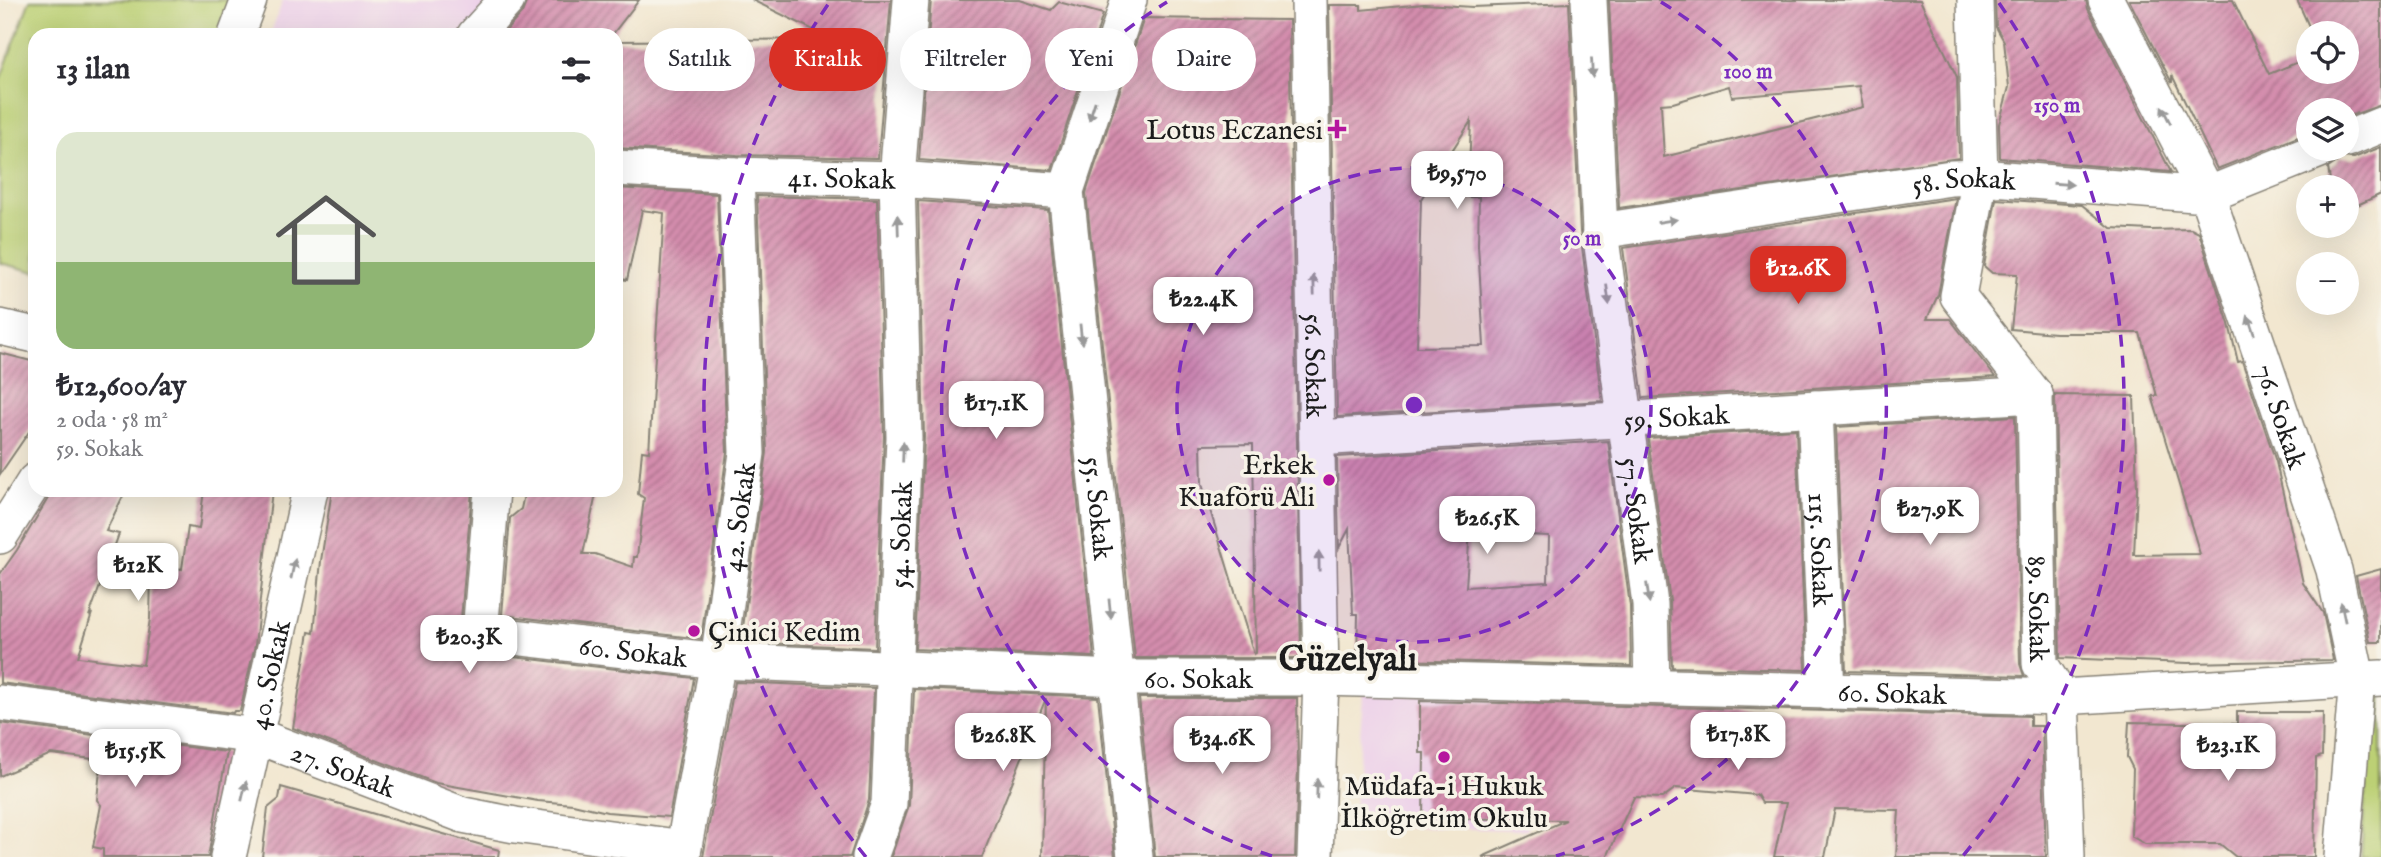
<!DOCTYPE html>
<html lang="tr">
<meta charset="utf-8">
<style>
:root{--surface:#fff;--page:#f2f2f3;--text:#2b2b33;--muted:#7c7c81;--line:#e1e1e2;--accent:#d93025}
body{margin:0;font-family:"IM FELL English",serif;background:var(--page);color:var(--text);height:100vh;display:flex;flex-direction:column;font-size:26px;white-space:nowrap}
*{box-sizing:border-box;margin:0}
p{font-size:23px;color:var(--muted)}
.icon{flex:none;width:38px;height:38px;fill:none;stroke:currentColor;stroke-width:2;stroke-linecap:round;stroke-linejoin:round}
.map{position:relative;flex:1;overflow:hidden}
.drawer{position:absolute;left:28px;top:28px;width:595px;height:469px;display:flex;flex-direction:column;background:var(--surface);border-radius:21px;box-shadow:0 7px 28px #0002}
.drawer>*{flex:none}
.banner{position:absolute;left:644px;top:28px;width:665px;height:63px;display:flex;gap:14px}
.fabs{position:absolute;left:2296px;top:21px;display:grid;gap:14px}
.fabs a{display:grid;place-items:center;width:63px;height:63px;border-radius:50%;background:var(--surface);box-shadow:0 7px 28px #0002;font-size:35px}
.price{position:absolute;translate:-50% -60px;padding:0 16px;border-radius:14px;background:#fff;color:#222;font-size:23px;line-height:46px;filter:drop-shadow(0 2px 4px #0008)}
.price::after{content:'';position:absolute;left:50%;top:42px;width:21px;height:16px;margin-left:-10px;background:inherit;clip-path:polygon(0 0,100% 0,50% 100%)}
.price.selected{background:var(--accent);color:#fff}
ul{padding:0;list-style:none}
li{display:grid;align-content:center;gap:14px;height:371px;padding:0 28px}
li+li{border-top:2px solid var(--line)}
li span{display:grid;place-items:center;height:217px;border-radius:21px;color:#555}
li>.icon{margin-inline-start:auto}
span .icon{width:126px;height:126px;fill:#fffc;stroke-width:1}
li b{font-size:30px}
h2{display:flex;justify-content:space-between;align-items:center;height:84px;padding:0 28px;font-size:30px}
.pill{padding:0 24px;border-radius:32px;background:var(--surface);box-shadow:0 7px 28px #0002;font-size:24px;line-height:63px}
.pill.selected{background:var(--accent);color:#fff}
.map>svg:first-child{display:block}
</style>
<div class="map">
<svg width="2381" height="857" viewBox="0 0 2381 857">
<defs>
<pattern id="building-hatch" width="6" height="6" patternUnits="userSpaceOnUse" patternTransform="scale(1.75)"><rect width="6" height="6" fill="#d48dad"/><path d="M-1 1l2-2M0 6l6-6M5 7l2-2" fill="none" stroke="#ab728c"/></pattern>
</defs>
<rect width="100%" height="100%" fill="#f7f3e8"/>
<filter id="ink" filterUnits="userSpaceOnUse"><feTurbulence type="fractalNoise" baseFrequency=".0143" numOctaves="2"/><feDisplacementMap in="SourceGraphic" scale="14" xChannelSelector="R" yChannelSelector="G"/><feConvolveMatrix kernelMatrix="1 2 1 2 8 2 1 2 1" color-interpolation-filters="sRGB"/></filter>
<filter id="wash" filterUnits="userSpaceOnUse"><feTurbulence type="fractalNoise" baseFrequency=".00686" numOctaves="4" result="noise"/><feDisplacementMap in="SourceGraphic" scale="28" xChannelSelector="R" yChannelSelector="G"/><feGaussianBlur stdDeviation="1.57" result="paint"/><feColorMatrix in="noise" values="0 0 0 0 0 0 0 0 0 0 0 0 0 0 0 0 0 1.4 0 .05"/><feComposite in="paint" operator="in"/></filter>
<g filter="url(#wash)">
<rect width="100%" height="100%" fill="#f2e7d0"/>
<!-- built -->
<g fill="#edd1e9">
<path d="M283,0H498L465,35H270Z"/>
<path d="M1364,683L1534,687L1527,830L1353,826Z"/>
</g>
<!-- green -->
<g fill="#bcd074" stroke="#6c7648" stroke-width="2">
<path d="M30,0H242L228,35H35V272L0,263V80Z"/>
<path d="M2372,688H2381V857H2361Z"/>
</g>
<g id="blocks">
<!-- building -->
<g fill="url(#building-hatch)" fill-rule="evenodd">
<path d="M527,0H639L612,35H502L522,13Z"/>
<path d="M752,0H891L878,158L737,155L616,148V41L832,39Z"/>
<path d="M931,0H1020L1051,10L1059,2L1103,14L1052,170L919,160Z"/>
<path d="M1609,0H1920L1957,77L1959,158L1619,208ZM1729,86L1732,97L1859,86L1863,107L1664,157L1661,104L1673,103Z"/>
<path d="M1995,0H2086L2088,9L2171,172L2000,158L1999,124L2009,87L2004,41L1996,27Z"/>
<path d="M2129,0H2233L2269,74L2308,58V72H2347V33H2312L2297,0H2381V105L2347,117V110H2308V133L2217,169L2172,75V83Z"/>
<path d="M1569,3L1580,232L1602,401L1337,417L1329,5H1361V10L1424,4L1473,7ZM1471,121L1468,197H1479L1478,245L1484,346L1417,347L1421,199Z"/>
<path d="M1144,18L1289,20L1301,658H1135L1086,193ZM1253,444L1256,653L1254,654L1202,484L1201,445Z"/>
<path d="M2381,147V194L2351,208L2347,203V187H2335L2330,180L2328,168L2337,162L2340,157L2354,158Z"/>
<path d="M616,188L717,194L727,452L701,639L502,615L510,518L521,509L525,490H597L583,554H595L633,567L634,557H637L644,498L638,494L642,451L649,452L664,213L642,210L627,280L616,278Z"/>
<path d="M757,196L877,199L884,437L875,648L741,642L767,452Z"/>
<path d="M1956,198L1938,295L1927,319H1950L1995,377L1643,398L1623,248Z"/>
<path d="M1996,199L2082,205L2111,228L2151,230L2191,229L2199,233L2229,324L2238,362L2242,361L2276,462L2303,583L2323,613L2333,660L2188,663L2060,658L2055,395L2134,396L2137,489L2134,555L2200,554L2152,396H2157L2140,333H2055L2011,329L2017,274L1992,273L1984,266Z"/>
<path d="M918,201L1048,210L1094,657L915,649L924,437Z"/>
<path d="M0,353L35,362V423L0,474Z"/>
<path d="M2015,416L2020,664L2024,676L1846,671L1836,427Z"/>
<path d="M1796,429L1806,670L1672,667L1670,601L1648,438Z"/>
<path d="M1608,441L1630,606L1631,666L1357,659L1358,614H1353L1349,529L1339,548L1337,457ZM1471,515L1528,516V535L1549,536L1548,582L1466,587Z"/>
<path d="M53,490H126L106,531L119,534L89,616L92,613L78,657L143,665L150,619L151,574L163,566L182,569L188,527L199,529L204,490H272L255,645L240,711H234L233,713L0,683V574L17,550Z"/>
<path d="M332,490H472L460,631L462,642L469,650L478,653L694,678L669,817L607,812L573,804L538,801L436,783L293,728L309,632L314,633L321,561Z"/>
<path d="M2381,569V642H2370L2356,576Z"/>
<path d="M735,682L874,688L869,800L850,857H703Z"/>
<path d="M914,689L1098,697L1115,857H1042L1046,698L982,857H891L909,805Z"/>
<path d="M1139,698H1297L1298,767L1295,857H1155Z"/>
<path d="M1420,701L2030,716V726H2042L2046,857H1896L1899,810L1835,809L1825,857H1774L1786,803H1762L1757,795L1676,788L1662,798L1634,797L1607,857H1482L1566,820L1423,818L1424,753H1420Z"/>
<path d="M2237,712H2323L2322,756L2316,758L2314,857H2236L2220,844H2145L2131,836L2133,769L2127,757L2129,722L2237,724Z"/>
<path d="M0,723L227,752L208,857H103V849L93,847L101,805L97,800L101,760L51,754L0,776Z"/>
<path d="M281,787L499,850L498,857H262L268,808L279,799Z"/>
</g>
</g>
</g>
<g filter="url(#ink)">
<use href="#blocks" fill-opacity="0" stroke="#878276" stroke-width="2"/>
<g fill="none" stroke-linecap="round" stroke-linejoin="round">
<!-- minor casing -->
<g stroke="#878276" stroke-width="38">
<g id="minor">
<path id="s1" d="M1129,0L1066,191L1135,857"/>
<path id="s2" d="M1309,0L1321,678L1315,857"/>
<path id="s3" d="M1589,0L1600,231L1650,604L1652,686"/>
<path d="M1975,0L1980,177L1958,296L2035,395"/>
<path id="s4" d="M2106,0L2207,195L2334,570L2357,678L2342,857"/>
<path d="M236,35L249,0"/>
<path d="M475,35L507,0"/>
<path d="M2347,139L2381,125"/>
<path id="s5" d="M616,168L736,175L897,179L1066,191"/>
<path id="s6" d="M1600,231L1951,178L1980,177L2207,195L2322,149"/>
<path d="M0,327L35,335"/>
<path id="s7" d="M2035,395L2040,664L2061,697L2067,857"/>
<path id="s8" d="M1815,408L1827,692"/>
<path id="s9" d="M1317,438L2035,395"/>
<path id="s10" d="M492,490L480,633L718,661L1118,678H1321L2061,697L2381,678"/>
<path d="M0,536L35,481"/>
<path id="s11" d="M0,703L257,736L463,815L515,825L684,848"/>
<path id="s12" d="M228,857L310,490"/>
<path id="s13" d="M682,857L718,661L747,453L736,175"/>
<path id="s14" d="M870,857L889,804L904,437L897,179L911,0"/>
</g>
</g>
<!-- minor -->
<use href="#minor" stroke="#fff" stroke-width="35"/>
</g>
<!-- one-way arrows -->
<defs><path id="oneway-solid" d="M-6-.8H1V-3.2L6.5 0L1 3.2V.8H-6Z" transform="scale(1.75)"/></defs>
<g fill="#999">
<use href="#oneway-solid" transform="translate(1592 68) rotate(87)"/>
<use href="#oneway-solid" transform="translate(1092 111) rotate(108)"/>
<use href="#oneway-solid" transform="translate(2166 115) rotate(-117)"/>
<use href="#oneway-solid" transform="translate(2063 184) rotate(4)"/>
<use href="#oneway-solid" transform="translate(1667 221) rotate(-9)"/>
<use href="#oneway-solid" transform="translate(898 225) rotate(-92)"/>
<use href="#oneway-solid" transform="translate(1314 285) rotate(-91)"/>
<use href="#oneway-solid" transform="translate(1608 295) rotate(82)"/>
<use href="#oneway-solid" transform="translate(2251 325) rotate(-109)"/>
<use href="#oneway-solid" transform="translate(1081 334) rotate(84)"/>
<use href="#oneway-solid" transform="translate(903 452) rotate(-88)"/>
<use href="#oneway-solid" transform="translate(1319 561) rotate(-91)"/>
<use href="#oneway-solid" transform="translate(293 569) rotate(-78)"/>
<use href="#oneway-solid" transform="translate(1648 593) rotate(82)"/>
<use href="#oneway-solid" transform="translate(1110 609) rotate(84)"/>
<use href="#oneway-solid" transform="translate(2343 612) rotate(-102)"/>
<use href="#oneway-solid" transform="translate(1317 789) rotate(-88)"/>
<use href="#oneway-solid" transform="translate(244 791) rotate(-77)"/>
</g>
</g>
<!-- distance rings -->
<circle cx="1414" cy="405" r="237" fill="#7b2cbf" fill-opacity=".12"/>
<g fill="none" stroke="#7b2cbf" stroke-width="3.5" stroke-dasharray="12 9">
<circle cx="1414" cy="405" r="237"/>
<path d="M1272 856A473 473 0 0 1 1167 2M1661 2A473 473 0 0 1 1556 856"/>
<path d="M866 857A710 710 0 0 1 829 3M1999 3A710 710 0 0 1 1962 857"/>
</g>
<!-- markers -->
<g fill="#b5179e" stroke="#f7f3e8" stroke-width="2.5">
<path d="M1333.5 118.5h7v7h7v7h-7v7h-7v-7h-7v-7h7z"/>
<circle cx="1329" cy="480" r="7"/>
<circle cx="694" cy="631" r="7"/>
<circle cx="1444" cy="757" r="7"/>
</g>
<g text-anchor="middle" stroke-width="7" stroke-linejoin="round" paint-order="stroke">
<!-- poi labels -->
<g font-size="28" fill="#1c1c1c" stroke="#f7f3e8" text-anchor="end">
<text x="1323" y="139">Lotus Eczanesi</text>
<text x="1315" y="474">Erkek<tspan x="1315" dy="32">Kuaförü Ali</tspan></text>
<text x="708" y="641" text-anchor="start">Çinici Kedim</text>
<text x="1444" y="795" text-anchor="middle">Müdafa-i Hukuk<tspan x="1444" dy="32">İlköğretim Okulu</tspan></text>
</g>
<!-- street labels -->
<g font-size="28" fill="#1c1c1c" stroke="#f7f3e8">
<text dy="10" stroke="none"><textPath href="#s5" startOffset="226">41. Sokak</textPath></text>
<text dy="10" stroke="none"><textPath href="#s6" startOffset="368">58. Sokak</textPath></text>
<text dy="10" stroke="none"><textPath href="#s2" startOffset="366">56. Sokak</textPath></text>
<text dy="10" stroke="none"><textPath href="#s9" startOffset="360">59. Sokak</textPath></text>
<text dy="10" stroke="none"><textPath href="#s4" startOffset="453">76. Sokak</textPath></text>
<text dy="10" stroke="none"><textPath href="#s1" startOffset="520">55. Sokak</textPath></text>
<text dy="10" stroke="none"><textPath href="#s3" startOffset="513">57. Sokak</textPath></text>
<text dy="10" stroke="none"><textPath href="#s13" startOffset="345">42. Sokak</textPath></text>
<text dy="10" stroke="none"><textPath href="#s14" startOffset="326">54. Sokak</textPath></text>
<text dy="10" stroke="none"><textPath href="#s8" startOffset="142">115. Sokak</textPath></text>
<text dy="10" stroke="none"><textPath href="#s7" startOffset="214">89. Sokak</textPath></text>
<text dy="10" stroke="none"><textPath href="#s10" startOffset="298">60. Sokak</textPath></text>
<text dy="10" stroke="none"><textPath href="#s12" startOffset="187">40. Sokak</textPath></text>
<text dy="10" stroke="none"><textPath href="#s10" startOffset="864">60. Sokak</textPath></text>
<text dy="10" stroke="none"><textPath href="#s10" startOffset="1558">60. Sokak</textPath></text>
<text dy="10" stroke="none"><textPath href="#s11" startOffset="352">27. Sokak</textPath></text>
</g>
<!-- district labels -->
<g font-size="35" font-weight="bold" fill="#1c1c1c" stroke="#f7f3e8">
<text x="1348" y="670">Güzelyalı</text>
</g>
</g>
<circle cx="1414" cy="405" r="10" fill="#7b2cbf" stroke="#f7f3e8" stroke-width="3.5"/>
<g font-size="21" text-anchor="middle" font-weight="bold" fill="#7b2cbf" stroke="#f7f3e8" stroke-width="7" stroke-linejoin="round" paint-order="stroke">
<text x="1748" y="78">100 m</text>
<text x="2057" y="112">150 m</text>
<text x="1582" y="245">50 m</text>
</g>
</svg>
<div class="fabs">
<a><svg class="icon" aria-label="locate" viewBox="0 0 24 24"><circle cx="12" cy="12" r="6"/><path d="M12 2v4M12 18v4M2 12h4M18 12h4"/></svg></a>
<a><svg class="icon" aria-label="layers" viewBox="0 0 24 24"><path d="M12 4l9 5-9 5-9-5zM3 14l9 5 9-5"/></svg></a>
<a>+</a>
<a>−</a>
</div>
<b class="price" style="left:1457px;top:211px">₺9,570</b>
<b class="price selected" style="left:1798px;top:306px">₺12.6K</b>
<b class="price" style="left:1203px;top:337px">₺22.4K</b>
<b class="price" style="left:996px;top:441px">₺17.1K</b>
<b class="price" style="left:1930px;top:547px">₺27.9K</b>
<b class="price" style="left:1487px;top:556px">₺26.5K</b>
<b class="price" style="left:138px;top:603px">₺12K</b>
<b class="price" style="left:469px;top:675px">₺20.3K</b>
<b class="price" style="left:1738px;top:772px">₺17.8K</b>
<b class="price" style="left:1003px;top:773px">₺26.8K</b>
<b class="price" style="left:1222px;top:776px">₺34.6K</b>
<b class="price" style="left:2228px;top:783px">₺23.1K</b>
<b class="price" style="left:135px;top:789px">₺15.5K</b>
<div class="banner">
<a class="pill">Satılık</a>
<a class="pill selected">Kiralık</a>
<a class="pill">Filtreler</a>
<a class="pill">Yeni</a>
<a class="pill">Daire</a>
</div>
<section class="drawer">
<h2>13 ilan<svg class="icon" aria-label="filters" viewBox="0 0 24 24"><path d="M4 7h16M4 17h16"/><circle cx="9" cy="7" r="2"/><circle cx="15" cy="17" r="2"/></svg></h2>
<ul>
<li><span style="background:linear-gradient(#dfe7d0 60%,#8fb573 0)"><svg class="icon" aria-label="home" viewBox="0 0 24 24"><path d="M3 11l9-7 9 7M6 9v11h12V9"/></svg></span><div><b>₺12,600/ay</b><p>2 oda · 58 m²</p><p>59. Sokak</p></div></li>
</ul>
</section>
</div>
